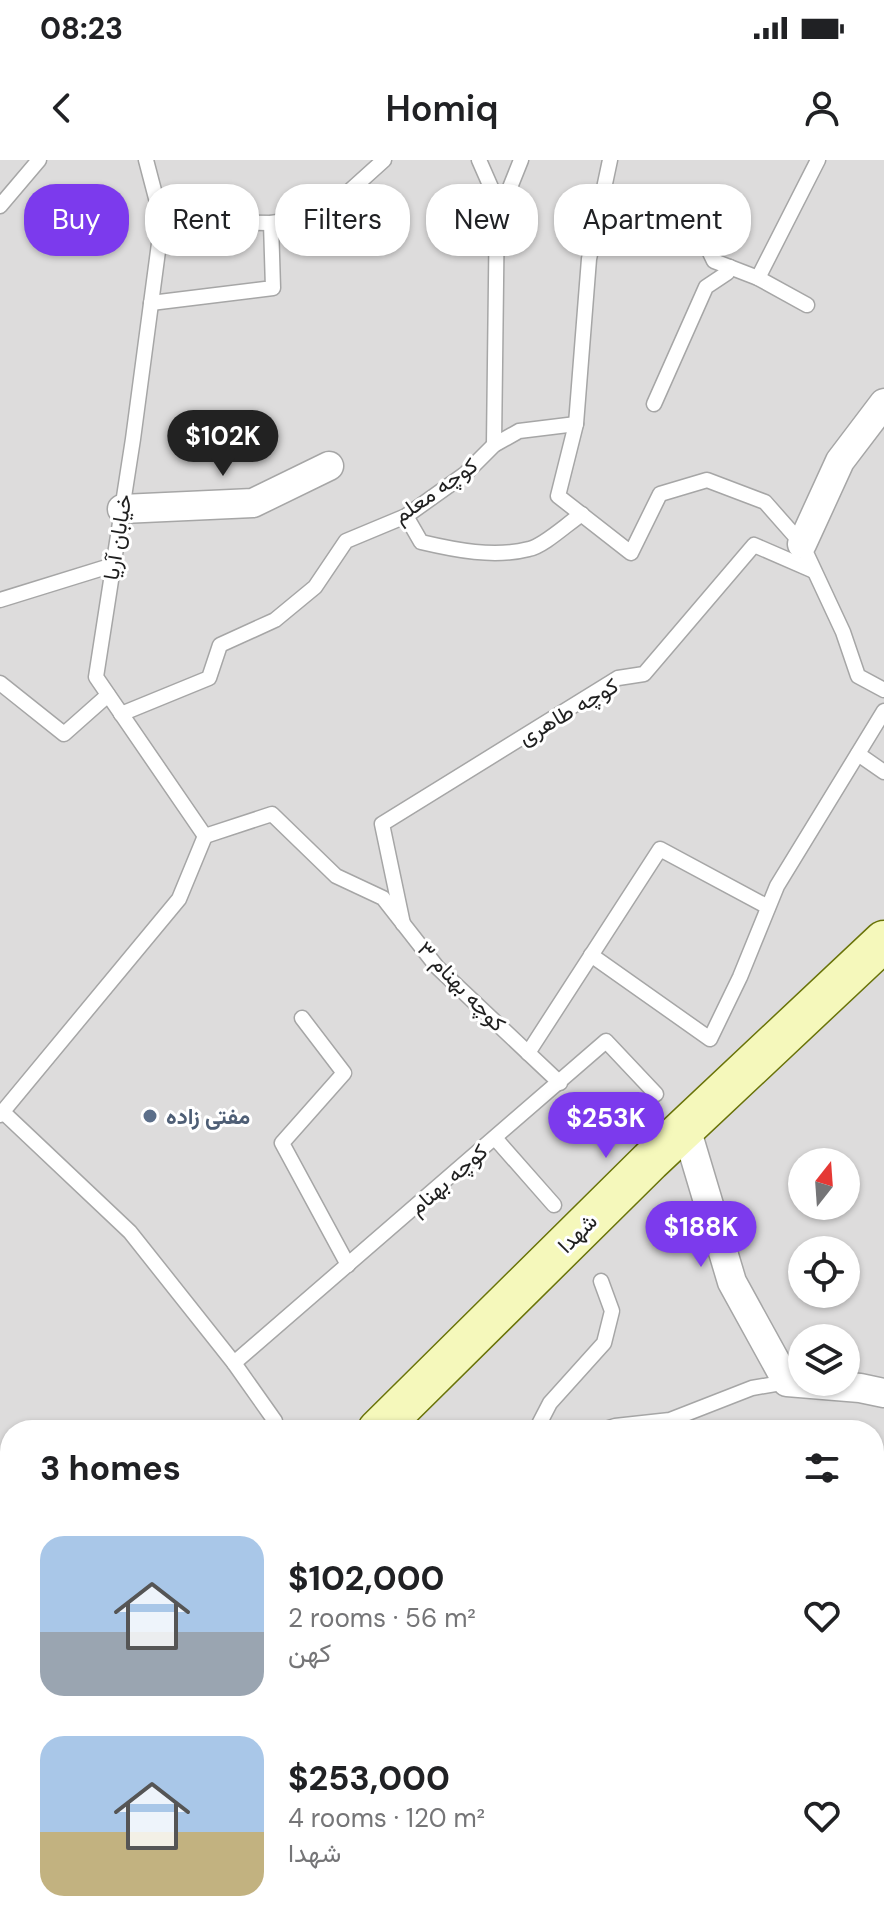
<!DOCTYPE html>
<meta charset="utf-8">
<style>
:root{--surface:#fff;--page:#f2f2f2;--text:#202124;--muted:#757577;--accent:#7c3aed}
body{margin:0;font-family:"DM Sans",Vazirmatn,sans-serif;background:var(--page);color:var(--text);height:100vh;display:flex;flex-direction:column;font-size:30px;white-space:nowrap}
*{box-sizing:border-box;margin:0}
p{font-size:26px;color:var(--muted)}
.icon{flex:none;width:44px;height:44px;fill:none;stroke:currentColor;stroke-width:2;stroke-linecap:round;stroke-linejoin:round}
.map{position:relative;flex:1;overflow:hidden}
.details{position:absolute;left:0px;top:1260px;width:884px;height:512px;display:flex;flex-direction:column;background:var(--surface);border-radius:32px 32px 0 0;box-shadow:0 2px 6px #0004}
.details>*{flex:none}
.banner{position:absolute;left:24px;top:24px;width:836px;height:72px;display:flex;gap:16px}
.needle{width:52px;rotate:17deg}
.tools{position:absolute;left:788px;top:988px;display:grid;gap:16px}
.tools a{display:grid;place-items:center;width:72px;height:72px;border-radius:50%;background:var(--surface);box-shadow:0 2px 6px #0004;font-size:40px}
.price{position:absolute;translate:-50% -68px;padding:0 18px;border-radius:28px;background:var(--accent);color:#fff;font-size:26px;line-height:52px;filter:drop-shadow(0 2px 4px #0008)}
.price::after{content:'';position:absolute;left:50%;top:48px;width:24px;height:18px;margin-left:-12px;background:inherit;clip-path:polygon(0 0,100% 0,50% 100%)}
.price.on{background:#222;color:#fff}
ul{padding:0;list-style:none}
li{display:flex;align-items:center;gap:24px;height:200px;padding:0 40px}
li span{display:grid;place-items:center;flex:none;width:224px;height:160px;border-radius:24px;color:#555}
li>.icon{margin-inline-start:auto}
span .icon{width:96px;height:96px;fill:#fffc;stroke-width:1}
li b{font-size:34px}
h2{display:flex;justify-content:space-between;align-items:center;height:96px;padding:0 40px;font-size:34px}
.tag{padding:0 28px;border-radius:32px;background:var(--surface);box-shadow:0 2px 6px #0004;font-size:28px;line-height:72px}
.tag.on{background:var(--accent);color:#fff}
.status{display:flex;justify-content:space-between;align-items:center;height:56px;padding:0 40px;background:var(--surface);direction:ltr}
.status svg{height:22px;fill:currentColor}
header{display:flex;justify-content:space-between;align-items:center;height:104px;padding:0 40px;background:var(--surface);font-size:36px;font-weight:600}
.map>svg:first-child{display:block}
</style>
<div class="status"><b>08:23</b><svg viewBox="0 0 49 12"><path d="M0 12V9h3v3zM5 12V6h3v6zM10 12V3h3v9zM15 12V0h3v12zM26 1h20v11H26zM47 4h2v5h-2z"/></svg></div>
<header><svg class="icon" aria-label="back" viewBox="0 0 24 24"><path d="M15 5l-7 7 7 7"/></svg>Homiq<svg class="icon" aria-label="person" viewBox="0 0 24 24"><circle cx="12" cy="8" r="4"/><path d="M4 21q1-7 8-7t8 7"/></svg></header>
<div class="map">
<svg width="884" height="1772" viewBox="0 0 884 1772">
<rect width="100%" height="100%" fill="#efece5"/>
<!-- residential -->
<path fill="#dddcdc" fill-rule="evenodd" d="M0,0H884V1772H0ZM802,1002H846V1046H802ZM802,1090H846V1134H802ZM802,1178H846V1222H802ZM10,1270H874V1762H10Z"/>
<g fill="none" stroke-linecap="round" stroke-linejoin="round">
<!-- service casing -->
<g stroke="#a6a6a6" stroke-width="17">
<g id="service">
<path d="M146,0L162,61L133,279L96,517L205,676"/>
<path d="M479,0L497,41L494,285"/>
<path d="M610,0L589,99L576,264L558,336L631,393L660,334L707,320L765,342L802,384L843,472L858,516L884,530"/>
<path d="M600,43L642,41L701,64L703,78L714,101L758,118L807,145"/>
<path d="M0,46L39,0"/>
<path d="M499,55L521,0"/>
<path d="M162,61L271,63L323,55L384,0"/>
<path d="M758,118L818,0"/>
<path d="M151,143L273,128L271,63"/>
<path d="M654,244L706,127L727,113L730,107"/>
<path d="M406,356L421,382C455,390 494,398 529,389C544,386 568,363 582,354"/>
<path d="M0,440L113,405"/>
<path d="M0,523L64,574L108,535"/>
<path d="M121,554L209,518L220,485L275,460L315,427L346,381L406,356L465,314L494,285L519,271L576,264"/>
<path d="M858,594L884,612"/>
<path d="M205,676L272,654L336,716L383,738L437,807L560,923"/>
<path d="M403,764L382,664L618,518L644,514L754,385L814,411"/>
<path d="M591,795L710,879L740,817L777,726L884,551"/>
<path d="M302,858L344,913L282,983L348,1105"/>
<path d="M528,893L660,689L768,747"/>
<path d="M3,952L130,1072L234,1203L275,1261"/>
<path d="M0,955L179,739L205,676"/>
<path d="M495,978L554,1045"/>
<path d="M234,1203L606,881L656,934"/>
<path d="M536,1270L550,1243L604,1183L612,1151L601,1121"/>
<path d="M602,1270L615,1266L670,1260L752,1228L787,1222"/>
<path d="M874,1589L884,1574"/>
<path d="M856,1762L857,1772"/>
<path d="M342,1772L354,1762"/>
</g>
</g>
<!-- minor casing -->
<g stroke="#a6a6a6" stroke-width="31">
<g id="minor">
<path d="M122,349L253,343L329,306"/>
<path d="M802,384L840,301L884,243"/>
<path d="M686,968L732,1122L787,1222L860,1228L884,1233"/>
<path d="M687,1762L693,1772"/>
</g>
</g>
<!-- secondary casing -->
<g stroke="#697308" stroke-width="43">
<g id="secondary">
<path d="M378,1270L650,1001L884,781"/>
<path d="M0,1371L10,1393"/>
<path d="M0,1627L10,1618"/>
<path d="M169,1762L173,1772"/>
</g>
</g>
<!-- service -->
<use href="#service" stroke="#fff" stroke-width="14"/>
<!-- minor -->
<use href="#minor" stroke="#fff" stroke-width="28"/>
<!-- secondary -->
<use href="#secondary" stroke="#f5f8bb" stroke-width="40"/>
</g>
<!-- markers -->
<circle fill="#5c6f8a" stroke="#fff" stroke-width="3" cx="150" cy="956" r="8"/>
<g text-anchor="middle" stroke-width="6" stroke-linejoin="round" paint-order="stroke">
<!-- street labels -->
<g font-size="22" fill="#1f1f1f" stroke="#fff">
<text transform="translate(435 330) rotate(-35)" y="8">کوچه معلم</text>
<text transform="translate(117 377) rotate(-81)" y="8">خیابان آریا</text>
<text transform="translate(568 551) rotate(-30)" y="8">کوچه طاهری</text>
<text transform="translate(462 826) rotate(46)" y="8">کوچه بهنام ۳</text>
<text transform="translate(448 1019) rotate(-41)" y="8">کوچه بهنام</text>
<text transform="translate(577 1073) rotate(-45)" y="8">شهدا</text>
</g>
<!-- service labels -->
<g font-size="22" font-weight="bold" fill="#4e5e75" stroke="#fff" text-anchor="start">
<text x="166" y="964">مفتی زاده</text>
</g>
</g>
</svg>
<div class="tools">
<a><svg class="needle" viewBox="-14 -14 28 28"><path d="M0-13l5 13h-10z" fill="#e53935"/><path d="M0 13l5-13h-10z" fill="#757577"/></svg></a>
<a><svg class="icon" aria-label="locate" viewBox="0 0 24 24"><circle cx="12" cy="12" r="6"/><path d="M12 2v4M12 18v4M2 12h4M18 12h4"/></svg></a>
<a><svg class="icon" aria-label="layers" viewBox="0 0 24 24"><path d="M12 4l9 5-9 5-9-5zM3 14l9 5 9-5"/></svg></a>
</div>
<b class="price on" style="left:223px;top:318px">$102K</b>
<b class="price" style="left:606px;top:1000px">$253K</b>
<b class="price" style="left:701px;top:1109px">$188K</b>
<div class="banner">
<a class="tag on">Buy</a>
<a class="tag">Rent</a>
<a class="tag">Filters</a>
<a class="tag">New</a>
<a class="tag">Apartment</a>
</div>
<section class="details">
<h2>3 homes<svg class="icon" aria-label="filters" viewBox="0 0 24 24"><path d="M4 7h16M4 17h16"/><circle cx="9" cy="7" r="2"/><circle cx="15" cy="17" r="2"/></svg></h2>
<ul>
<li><span style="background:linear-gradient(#a9c7e8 60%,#9aa5b1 0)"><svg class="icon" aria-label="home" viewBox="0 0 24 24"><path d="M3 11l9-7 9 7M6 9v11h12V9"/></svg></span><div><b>$102,000</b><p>2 rooms · 56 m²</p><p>کهن</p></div><svg class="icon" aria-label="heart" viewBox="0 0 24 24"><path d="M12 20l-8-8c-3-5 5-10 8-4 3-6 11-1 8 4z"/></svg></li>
<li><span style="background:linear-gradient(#a9c7e8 60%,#c2b280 0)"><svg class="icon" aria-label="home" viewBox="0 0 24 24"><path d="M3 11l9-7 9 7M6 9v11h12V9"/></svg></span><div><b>$253,000</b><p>4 rooms · 120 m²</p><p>شهدا</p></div><svg class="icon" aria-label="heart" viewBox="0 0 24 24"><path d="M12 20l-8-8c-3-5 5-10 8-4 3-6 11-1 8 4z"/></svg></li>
</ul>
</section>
</div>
